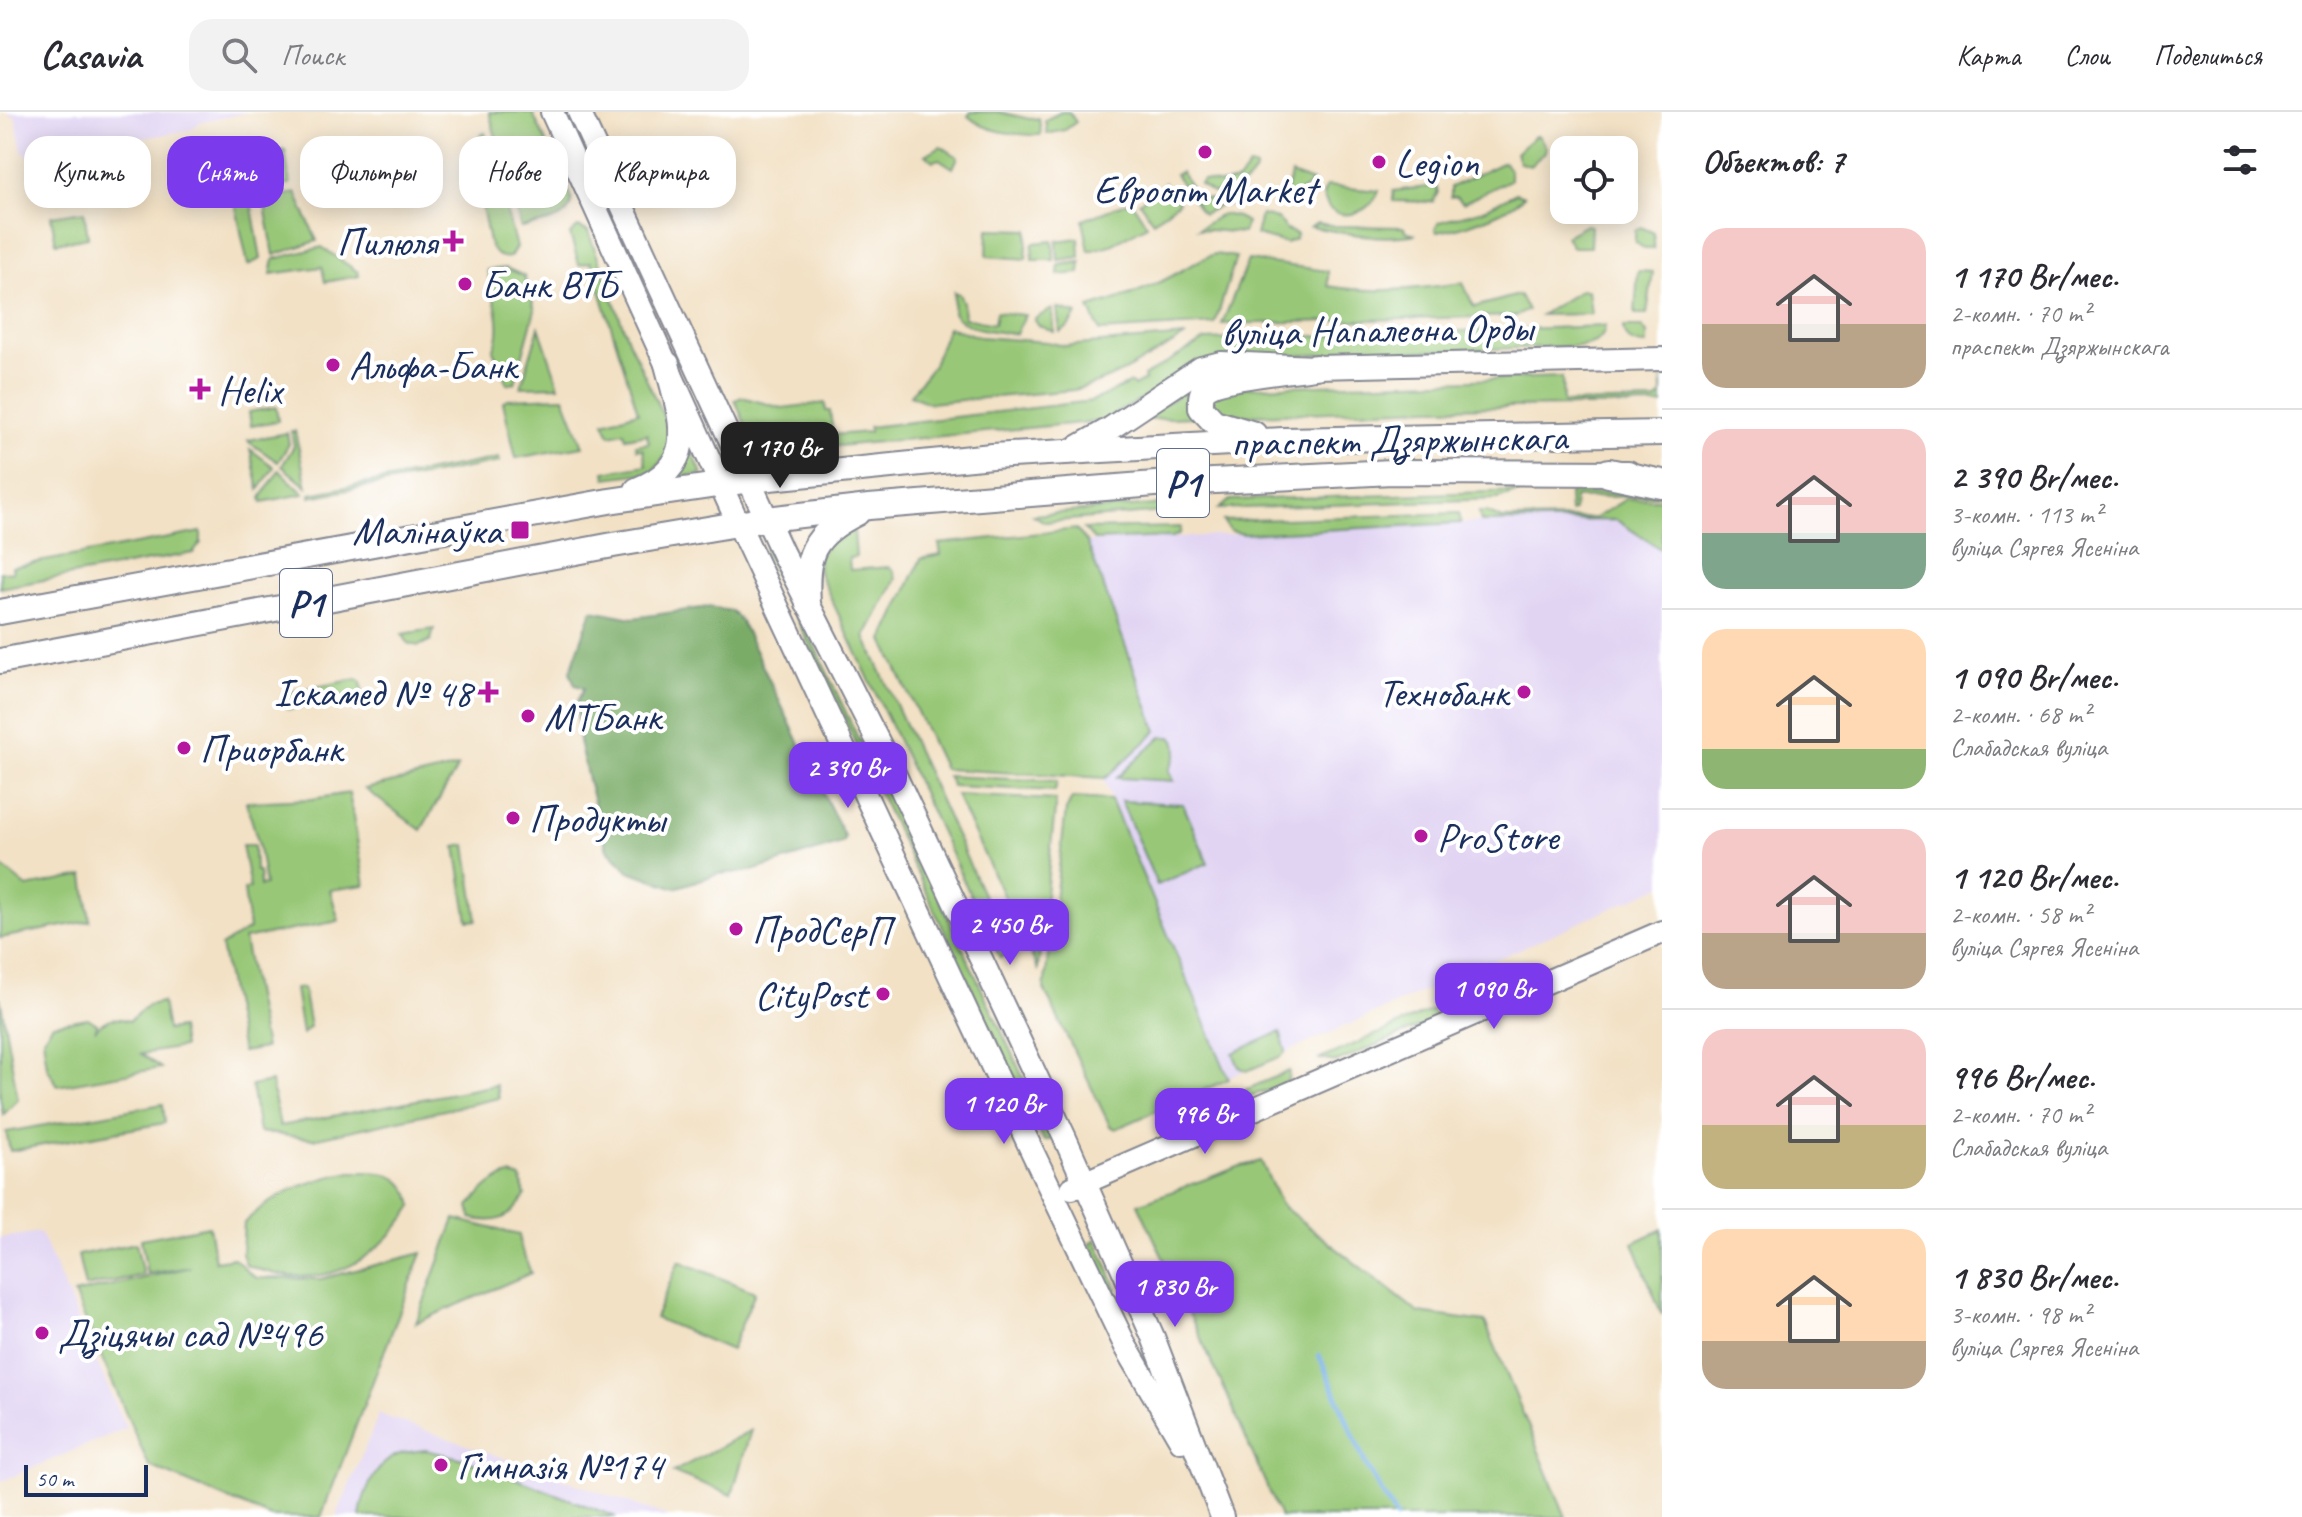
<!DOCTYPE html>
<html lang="ru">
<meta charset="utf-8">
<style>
:root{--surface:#fff;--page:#f2f2f3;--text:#2b2b33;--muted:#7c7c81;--line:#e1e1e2;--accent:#7c3aed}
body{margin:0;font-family:Caveat,sans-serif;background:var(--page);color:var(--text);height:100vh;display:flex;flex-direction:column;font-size:30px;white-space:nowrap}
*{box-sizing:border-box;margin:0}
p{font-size:26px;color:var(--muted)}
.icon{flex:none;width:44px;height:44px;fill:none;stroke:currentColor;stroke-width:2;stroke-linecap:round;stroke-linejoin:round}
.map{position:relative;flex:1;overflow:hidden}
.panel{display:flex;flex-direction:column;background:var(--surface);width:640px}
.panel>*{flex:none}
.guide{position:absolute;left:24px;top:24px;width:760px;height:72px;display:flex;gap:16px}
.controls{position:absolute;left:1550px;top:24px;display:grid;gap:16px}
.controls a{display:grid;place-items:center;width:88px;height:88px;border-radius:16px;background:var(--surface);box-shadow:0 4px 20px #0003;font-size:40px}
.scale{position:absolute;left:24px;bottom:20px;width:124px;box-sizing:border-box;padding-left:8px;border:4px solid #1b2f5e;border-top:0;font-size:22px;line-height:28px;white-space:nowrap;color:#1b2f5e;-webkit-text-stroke:6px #fff;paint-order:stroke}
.price{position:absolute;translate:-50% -68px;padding:0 18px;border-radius:16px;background:var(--accent);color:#fff;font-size:26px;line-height:52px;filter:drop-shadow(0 2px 4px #0008)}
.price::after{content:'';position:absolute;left:50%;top:48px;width:24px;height:18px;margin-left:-12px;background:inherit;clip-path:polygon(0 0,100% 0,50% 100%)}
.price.selected{background:#222;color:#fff}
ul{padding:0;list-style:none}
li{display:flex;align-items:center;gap:24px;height:200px;padding:0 40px}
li+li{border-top:2px solid var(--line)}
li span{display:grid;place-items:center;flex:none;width:224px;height:160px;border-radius:24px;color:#555}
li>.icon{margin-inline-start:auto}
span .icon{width:96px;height:96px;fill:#fffc;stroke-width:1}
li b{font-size:34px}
h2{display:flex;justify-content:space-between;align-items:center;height:96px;padding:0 40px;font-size:34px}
.tag{padding:0 28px;border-radius:24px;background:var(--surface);box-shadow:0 4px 20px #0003;font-size:28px;line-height:72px}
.tag.selected{background:var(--accent);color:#fff}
header{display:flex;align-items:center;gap:48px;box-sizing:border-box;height:112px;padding:0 40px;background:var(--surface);border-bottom:2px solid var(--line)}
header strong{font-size:38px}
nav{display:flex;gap:44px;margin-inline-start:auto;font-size:28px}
.search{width:560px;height:72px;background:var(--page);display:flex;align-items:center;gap:20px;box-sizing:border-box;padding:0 28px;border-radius:24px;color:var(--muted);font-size:30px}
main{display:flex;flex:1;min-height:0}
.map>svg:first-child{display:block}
</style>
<header>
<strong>Casavia</strong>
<div class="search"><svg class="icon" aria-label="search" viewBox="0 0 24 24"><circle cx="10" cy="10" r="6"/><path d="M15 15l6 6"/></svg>Поиск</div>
<nav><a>Карта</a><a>Слои</a><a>Поделиться</a></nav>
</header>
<main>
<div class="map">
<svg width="1662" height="1405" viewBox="0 0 1662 1405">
<rect width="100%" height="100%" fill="#fff"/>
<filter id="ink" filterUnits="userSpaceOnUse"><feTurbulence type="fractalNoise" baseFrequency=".0125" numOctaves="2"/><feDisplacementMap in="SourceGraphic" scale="16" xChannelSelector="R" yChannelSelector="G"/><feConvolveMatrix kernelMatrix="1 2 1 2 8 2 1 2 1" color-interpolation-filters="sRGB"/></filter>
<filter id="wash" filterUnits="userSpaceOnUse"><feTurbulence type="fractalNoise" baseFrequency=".006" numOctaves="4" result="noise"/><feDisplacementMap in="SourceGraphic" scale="32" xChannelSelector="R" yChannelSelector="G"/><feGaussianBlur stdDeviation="1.8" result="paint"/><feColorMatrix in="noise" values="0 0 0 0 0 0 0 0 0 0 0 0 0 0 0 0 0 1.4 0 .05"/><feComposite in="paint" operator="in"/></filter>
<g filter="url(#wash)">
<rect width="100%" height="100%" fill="#f2e1c5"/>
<!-- built -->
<g fill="#e1d4f3">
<path d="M9,0H248L199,11L191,18L35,45L28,44L22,39L15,4H9Z"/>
<path d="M1616,408L1662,438V774L1228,966L1104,668L1157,619L1087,430L1481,410Z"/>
<path d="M40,1120L126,1316L0,1370V1126Z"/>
<path d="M379,1302L670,1405H336Z"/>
</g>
<!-- green -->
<g fill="#98c877" stroke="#5a7c6a" stroke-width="2">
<path d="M489,0H532L571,83C575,110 541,111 521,116Z"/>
<path d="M971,0H999L1030,7L1039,6L1041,23C1017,23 986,21 968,4Z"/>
<path d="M1061,0H1069L1076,10L1065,18L1047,22L1045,8Z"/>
<path d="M485,21L516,135L510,145C499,147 493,142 489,131L472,41L481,22Z"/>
<path d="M1535,24H1539L1546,35L1545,40L1530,54L1520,51L1516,41Z"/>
<path d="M244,30L250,71L284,63L282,38H285L290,72L263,78L251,89L261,147L248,153L223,33Z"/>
<path d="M941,34L958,45L953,56L939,47L933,49L926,43Z"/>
<path d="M1504,50L1510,58V68L1463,91L1456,85H1451V75Z"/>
<path d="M1249,54L1256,56C1250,75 1232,80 1213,81L1200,72L1203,68L1221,72L1238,69Z"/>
<path d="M1181,60C1187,69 1193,81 1204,86C1220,92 1236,74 1249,90L1246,93L1224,92L1203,102L1175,62Z"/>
<path d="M1291,62L1312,70C1304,79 1299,83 1286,82Z"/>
<path d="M1165,71L1179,90L1153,109L1139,90Z"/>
<path d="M1326,74L1379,79C1373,98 1345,111 1329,96C1328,95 1324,86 1323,84Z"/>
<path d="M1436,74L1438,80L1433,90L1393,89V79Z"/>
<path d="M296,81L317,129L274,143L265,94L268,86Z"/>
<path d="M1516,81L1524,84C1509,101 1460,117 1437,120L1435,117L1439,110L1483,98Z"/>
<path d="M1131,89L1147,113L1113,132L1089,139L1083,108Z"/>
<path d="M84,99L88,125L56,131L51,104Z"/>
<path d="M1222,102L1237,105L1247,110L1243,121L1198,117Z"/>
<path d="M1261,103L1278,107L1286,118L1297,122L1295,127L1286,131L1256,123Z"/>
<path d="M1317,111L1335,114L1403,115L1408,120L1416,122C1381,129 1346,121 1311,115Z"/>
<path d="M1586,113L1591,114L1590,135H1572L1566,124Z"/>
<path d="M578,115L588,119L629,230L668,314L670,327L668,341L652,360L606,366L605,360L646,353L643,337H637L636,333L649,331L647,322L626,326L624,320L610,323L604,310L638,300L591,150L579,153L570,122Z"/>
<path d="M1641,115L1654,121V137H1645L1635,130V118Z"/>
<path d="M988,117L1028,118L1026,147L987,144Z"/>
<path d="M1079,126L1080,145L1058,148L1057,129Z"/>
<path d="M1053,129L1054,148H1032L1033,131Z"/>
<path d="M322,135L358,160L359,164L325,170L322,155L271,162L274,147Z"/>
<path d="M1215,142L1236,145L1215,212L1100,219L1089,196C1117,188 1143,179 1168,166C1184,158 1198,147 1215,142Z"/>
<path d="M1248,148L1328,159V174C1373,182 1417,177 1463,171L1474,195L1519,183L1528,198L1516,204L1222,212Z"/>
<path d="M1081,150L1080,161L1058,163L1059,153Z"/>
<path d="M506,156L524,164L535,198L515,271L507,272L493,238C506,217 492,181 487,158Z"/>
<path d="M1638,159L1653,160L1647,202H1635Z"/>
<path d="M1581,178H1588L1591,202L1541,203Z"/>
<path d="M954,180L959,182L963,190L964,206L994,212L996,200L1025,203L1016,222C995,219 966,219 953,201Z"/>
<path d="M1057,196L1077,202L1067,216L1060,220Z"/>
<path d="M1052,197L1054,220L1039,214L1034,207Z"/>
<path d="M1605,214C1604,229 1593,232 1580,234L1221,246L1101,309L775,340C751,339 744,307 735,288L742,285L782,296L825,291L826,299H830L833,323L869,320V315L1092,289L1131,271L1134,274L1145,268L1144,264L1205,228Z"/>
<path d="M539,215L559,274L521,275Z"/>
<path d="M948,215L980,225L1047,230L1065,234L1186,224C1149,245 1115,268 1074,278L929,291L910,283L932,255Z"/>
<path d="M1623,215H1642L1647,221V233C1634,233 1624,229 1623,215Z"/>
<path d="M1662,264V293L1428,296L1226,304L1218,303L1205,284L1225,276L1562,265L1563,291L1656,289L1662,283Z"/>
<path d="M1187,278L1188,293L1193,305L1149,307L1148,303Z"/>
<path d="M564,285L583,334L516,346L503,290L507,287Z"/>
<path d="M276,295L278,309L251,314L249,300Z"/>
<path d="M291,319H295L307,375L282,354L294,334Z"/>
<path d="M287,321L289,332L278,350L249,330L248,328Z"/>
<path d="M691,336L702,362L674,366Z"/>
<path d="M250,337L274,355L259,378Z"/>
<path d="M499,346L500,350L310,385V382Z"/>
<path d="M279,358L304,382L262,390L261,386Z"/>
<path d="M1523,379L1497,387L1219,397L1230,388Z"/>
<path d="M1662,380V383L1575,386L1574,399L1570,400L1569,381Z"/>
<path d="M1626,387H1662V438L1616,408L1481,410L1479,400H1487L1502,407L1595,406Z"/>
<path d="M1165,392L1175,399L1045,410L1033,403Z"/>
<path d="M1459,401L1461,411L1244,422L1230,419L1223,409Z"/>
<path d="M1181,415L1180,421L1173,425L1094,428L1084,417Z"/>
<path d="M1076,417L1087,430L1157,619L1106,666L944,657L883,528L921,447L941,443L939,432Z"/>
<path d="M854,419L856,445L849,446L850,458L889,455L893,458L896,467L865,525L1010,841L1000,846L819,461L818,444L837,422Z"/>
<path d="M201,420V431L193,441L0,476V460H13L12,455Z"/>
<path d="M768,436L858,626L887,675L1052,1027L1044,1029L764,438Z"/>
<path d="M434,517L431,528L419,534L409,532L402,522Z"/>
<path d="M357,567L361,570L363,582L288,597L286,584L290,580Z"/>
<path d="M1161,625H1172C1182,635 1175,647 1169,658L1174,669L1117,666Z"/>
<path d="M458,655L421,718L365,677Z"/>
<path d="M947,664L1057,669L1055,679L952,674Z"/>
<path d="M349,681L365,773L330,778L339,809L244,827L265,936L242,940L221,834L249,817L244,778L250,776L242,733H254L255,758L259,760L260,774L265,773L258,729L246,690L312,687Z"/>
<path d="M956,683L1056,688L1038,857Z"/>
<path d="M1072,686L1111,688L1229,967L1116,1017L1110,1014L1044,877L1066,698Z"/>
<path d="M1121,689L1183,692L1208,751L1157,773Z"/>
<path d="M466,733L477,808L468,809L456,735Z"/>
<path d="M0,753L27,775L84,764L90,809L0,826Z"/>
<path d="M1487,874V886L1337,950L1320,947Z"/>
<path d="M303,876L310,915L302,922L295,877Z"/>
<path d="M0,885L18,988L3,1003L0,986Z"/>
<path d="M162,890L167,918L180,916L183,935L141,942L161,956L58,974L47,955L43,926L53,912L88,906L97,912L95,918C105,906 115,904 129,909L148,893Z"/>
<path d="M1280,920L1286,939L1282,944L1247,959L1239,955L1233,941Z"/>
<path d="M1289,959L1288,969L1270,978L1191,1001Z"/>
<path d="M271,970L280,1014L496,973L499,986L313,1027L259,1020L251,974Z"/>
<path d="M163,992L165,1011L10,1039L6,1020Z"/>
<path d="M1261,1049L1281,1093L1419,1201L1485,1210L1566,1405H1280L1229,1287L1138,1092L1238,1055Z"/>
<path d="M351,1060C381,1060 405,1058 413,1094C371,1157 319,1181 246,1153L242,1141L244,1111C274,1081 310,1068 351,1060Z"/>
<path d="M510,1063L521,1066L525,1084C511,1106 498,1113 471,1106L469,1094C482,1080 491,1068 510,1063Z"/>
<path d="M455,1107L519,1123L520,1133L531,1161L416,1211Z"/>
<path d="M209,1114L215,1149L233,1146C243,1152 247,1162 257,1166L321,1167L422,1141L321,1405H271L149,1354L74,1182L191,1155L147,1162L141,1127Z"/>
<path d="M1662,1117V1203L1633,1131Z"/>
<path d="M1096,1127L1117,1177L1111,1179L1090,1131Z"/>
<path d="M136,1131L143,1163L85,1175L78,1143Z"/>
<path d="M679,1149L755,1180L731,1238L655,1206Z"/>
<path d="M751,1318L732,1383L673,1360Z"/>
<path d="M426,1338L464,1347L616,1405H360C362,1382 376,1350 400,1342C408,1339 418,1339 426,1338Z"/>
</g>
<!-- forest -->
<path fill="#7aac68" stroke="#4a6e63" stroke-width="2" d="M708,495L731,499L741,509L845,726L842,731L752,759L718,762L675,776L629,759L607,737L589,672L579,629L577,590L584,576L575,573L570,560L592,498L633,506Z"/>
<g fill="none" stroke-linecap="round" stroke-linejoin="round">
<!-- stream -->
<path stroke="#75afe5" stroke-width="5" d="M1319,1243L1366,1353L1396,1405"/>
</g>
</g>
<g filter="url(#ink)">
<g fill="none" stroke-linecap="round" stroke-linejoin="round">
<!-- secondary casing -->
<g stroke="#868892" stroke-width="26">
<g id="secondary">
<path d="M552,0L739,413L1033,1041L1126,1235L1181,1329"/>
<path d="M579,0L783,442L893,659L1065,1026L1153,1225L1222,1405"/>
<path d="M1069,340L1111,316L1201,256L1221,251L1316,255L1662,247"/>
<path d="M1072,1076L1662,820"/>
</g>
</g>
<!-- primary casing -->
<g stroke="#868892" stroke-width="28">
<g id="primary">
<path d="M1254,322L1214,310L1201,296C1201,289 1200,283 1204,278C1215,265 1296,258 1316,255"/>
<path d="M637,378C702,352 680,304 667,252"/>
<path d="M808,492C805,443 811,424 857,401"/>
<path d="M0,500L609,389L751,368L992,344L1283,328L1662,321"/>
<path d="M0,549L613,433L767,407L869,395L1155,372L1392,360L1628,361"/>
</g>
</g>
<!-- highway casing -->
<g stroke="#868892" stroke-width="32">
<path id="highway" d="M1609,361L1662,372"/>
</g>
<!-- secondary -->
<use href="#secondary" stroke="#fff" stroke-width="22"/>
<!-- primary -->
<use href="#primary" stroke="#fff" stroke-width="24"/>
<!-- highway -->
<use href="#highway" stroke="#fff" stroke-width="28"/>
</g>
</g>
<!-- markers -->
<g fill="#b5179e" stroke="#fff" stroke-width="3">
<circle cx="1205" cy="40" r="8"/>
<circle cx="1379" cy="50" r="8"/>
<path d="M449 117h8v8h8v8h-8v8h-8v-8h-8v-8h8z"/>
<circle cx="465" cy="172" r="8"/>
<circle cx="333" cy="253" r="8"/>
<path d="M196 265h8v8h8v8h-8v8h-8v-8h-8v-8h8z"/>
<rect x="510" y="408" width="20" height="20" rx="4"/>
<path d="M484 568h8v8h8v8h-8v8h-8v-8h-8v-8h8z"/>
<circle cx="1524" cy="580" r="8"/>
<circle cx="528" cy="604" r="8"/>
<circle cx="184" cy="636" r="8"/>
<circle cx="513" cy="706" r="8"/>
<circle cx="1421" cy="724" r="8"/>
<circle cx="736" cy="817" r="8"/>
<circle cx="883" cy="882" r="8"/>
<circle cx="42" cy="1221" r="8"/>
<circle cx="441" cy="1353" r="8"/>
</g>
<g text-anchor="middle" stroke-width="8" stroke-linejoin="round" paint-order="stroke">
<!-- shield labels -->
<g fill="#fff" stroke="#5f6d8e" stroke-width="2">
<rect x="1157" y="337" width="52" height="68" rx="6"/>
<rect x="280" y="457" width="52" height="68" rx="6"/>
</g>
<g font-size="38" font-weight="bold" fill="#1b2f5e">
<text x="1183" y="384">Р1</text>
<text x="306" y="504">Р1</text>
</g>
<!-- poi labels -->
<g font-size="40" fill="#1b2f5e" stroke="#fff" text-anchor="start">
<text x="1395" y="64">Legion</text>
<text x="1205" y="91" text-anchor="middle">Евроопт Market</text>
<text x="437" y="143" text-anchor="end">Пилюля</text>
<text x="481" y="186">Банк ВТБ</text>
<text x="349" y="267">Альфа-Банк</text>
<text x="218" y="291">Helix</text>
<text x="502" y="432" text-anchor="end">Малінаўка</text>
<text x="472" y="594" text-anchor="end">Іскамед № 48</text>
<text x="1508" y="594" text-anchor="end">Технобанк</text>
<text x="544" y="618">МТБанк</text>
<text x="200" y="650">Приорбанк</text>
<text x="529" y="720">Продукты</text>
<text x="1437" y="738">ProStore</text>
<text x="752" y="831">ПродСерП</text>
<text x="867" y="896" text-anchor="end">CityPost</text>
<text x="58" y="1235">Дзіцячы сад №496</text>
<text x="457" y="1367">Гімназія №174</text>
</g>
<!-- street labels -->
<g font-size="40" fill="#1b2f5e" stroke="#fff">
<text transform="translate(1377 217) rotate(-1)" y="14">вуліца Напалеона Орды</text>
<text transform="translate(1399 327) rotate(-1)" y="14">праспект Дзяржынскага</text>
</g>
</g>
</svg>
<div class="controls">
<a><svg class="icon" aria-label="locate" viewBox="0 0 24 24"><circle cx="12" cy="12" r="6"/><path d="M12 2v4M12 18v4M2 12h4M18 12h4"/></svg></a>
</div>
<div class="scale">50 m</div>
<b class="price selected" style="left:780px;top:378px">1 170 Br</b>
<b class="price" style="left:848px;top:698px">2 390 Br</b>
<b class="price" style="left:1010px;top:855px">2 450 Br</b>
<b class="price" style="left:1494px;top:919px">1 090 Br</b>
<b class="price" style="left:1004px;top:1034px">1 120 Br</b>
<b class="price" style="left:1205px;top:1044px">996 Br</b>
<b class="price" style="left:1175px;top:1217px">1 830 Br</b>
<div class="guide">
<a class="tag">Купить</a>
<a class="tag selected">Снять</a>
<a class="tag">Фильтры</a>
<a class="tag">Новое</a>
<a class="tag">Квартира</a>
</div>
</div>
<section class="panel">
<h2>Объектов: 7<svg class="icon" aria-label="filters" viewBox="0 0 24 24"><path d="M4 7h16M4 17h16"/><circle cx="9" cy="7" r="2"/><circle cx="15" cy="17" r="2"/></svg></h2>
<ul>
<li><span style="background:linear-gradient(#f6c9c9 60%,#b9a48a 0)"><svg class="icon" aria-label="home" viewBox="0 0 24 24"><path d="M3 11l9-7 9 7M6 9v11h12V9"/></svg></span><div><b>1 170 Br/мес.</b><p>2-комн. · 70 m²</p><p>праспект Дзяржынскага</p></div></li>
<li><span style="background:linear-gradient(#f6c9c9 65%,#7fa58c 0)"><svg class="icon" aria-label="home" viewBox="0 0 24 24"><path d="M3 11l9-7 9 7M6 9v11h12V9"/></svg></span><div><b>2 390 Br/мес.</b><p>3-комн. · 113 m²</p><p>вуліца Сяргея Ясеніна</p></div></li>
<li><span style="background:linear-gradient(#ffd9b3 75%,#8fb573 0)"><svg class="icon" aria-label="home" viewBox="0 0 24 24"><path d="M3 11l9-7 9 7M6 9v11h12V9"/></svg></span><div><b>1 090 Br/мес.</b><p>2-комн. · 68 m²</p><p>Слабадская вуліца</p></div></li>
<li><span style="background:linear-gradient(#f6c9c9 65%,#b9a48a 0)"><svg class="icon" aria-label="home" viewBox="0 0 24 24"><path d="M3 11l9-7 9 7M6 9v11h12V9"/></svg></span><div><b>1 120 Br/мес.</b><p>2-комн. · 58 m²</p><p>вуліца Сяргея Ясеніна</p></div></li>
<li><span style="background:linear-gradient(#f6c9c9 60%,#c2b280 0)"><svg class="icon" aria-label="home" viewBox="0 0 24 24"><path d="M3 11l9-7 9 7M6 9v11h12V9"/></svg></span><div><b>996 Br/мес.</b><p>2-комн. · 70 m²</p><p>Слабадская вуліца</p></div></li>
<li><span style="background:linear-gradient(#ffd9b3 70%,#b9a48a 0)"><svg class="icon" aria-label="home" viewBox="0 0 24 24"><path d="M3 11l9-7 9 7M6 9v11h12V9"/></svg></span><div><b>1 830 Br/мес.</b><p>3-комн. · 98 m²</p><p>вуліца Сяргея Ясеніна</p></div></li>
</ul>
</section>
</main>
